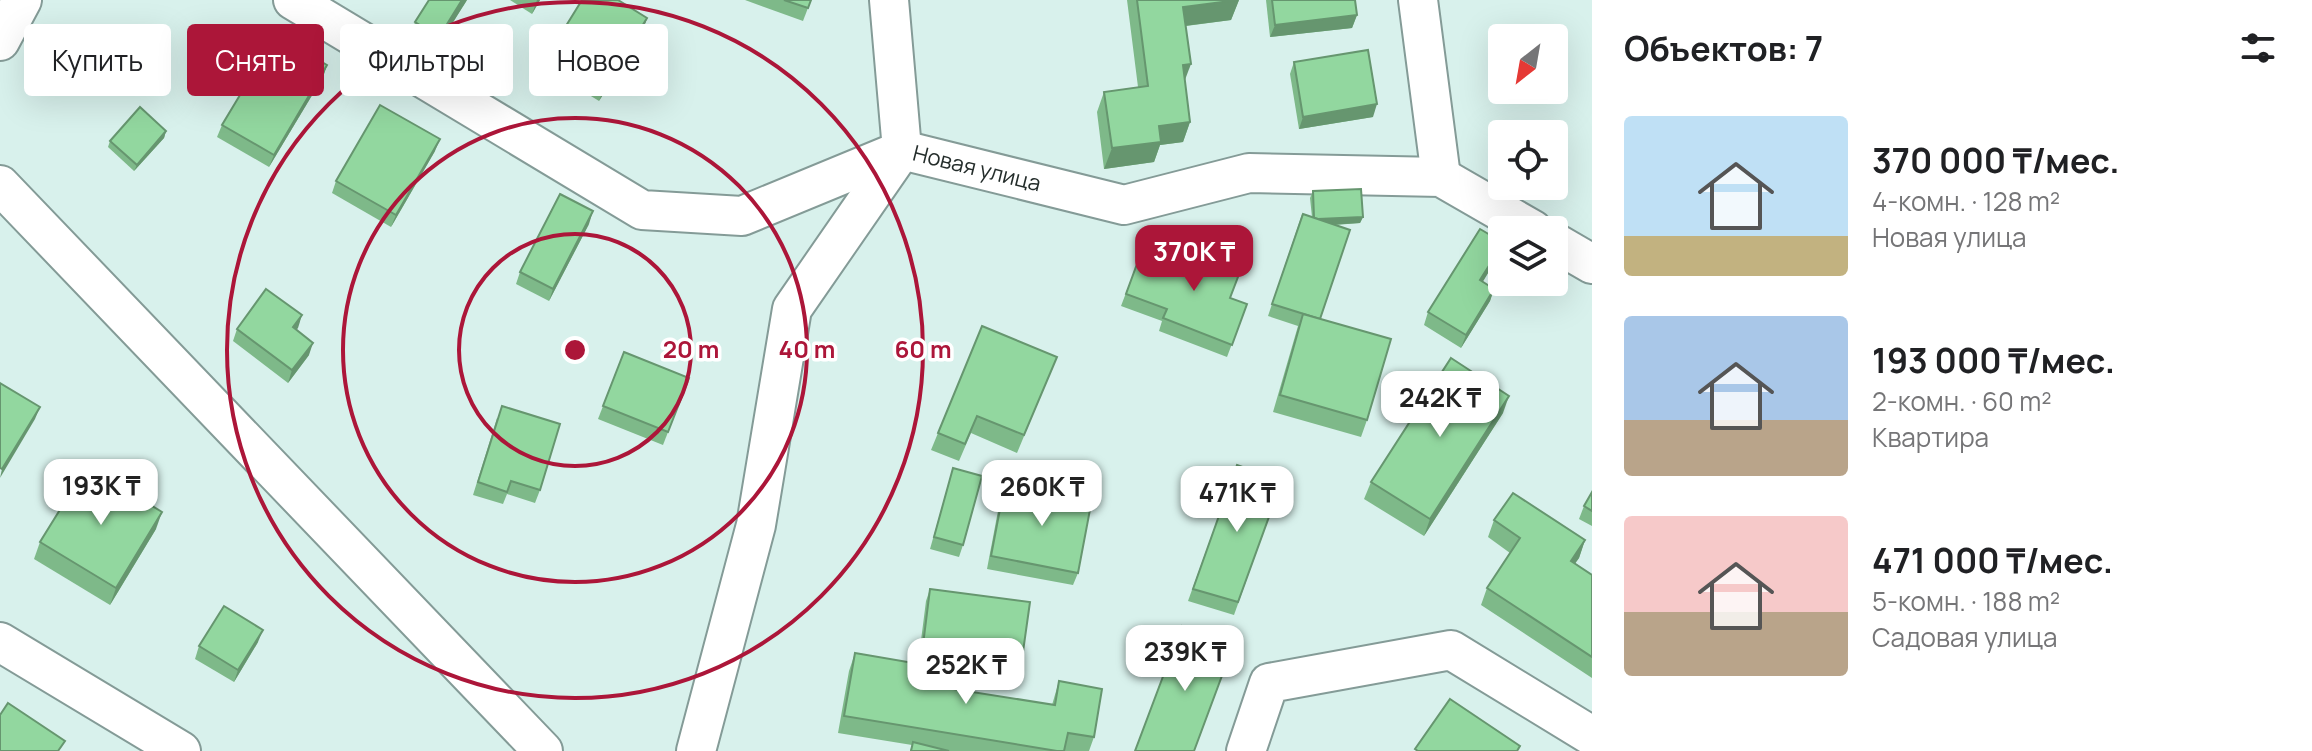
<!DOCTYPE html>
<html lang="ru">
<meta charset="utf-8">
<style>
:root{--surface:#fff;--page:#f6f6f6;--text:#202124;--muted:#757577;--accent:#ac1639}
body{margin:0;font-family:Manrope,sans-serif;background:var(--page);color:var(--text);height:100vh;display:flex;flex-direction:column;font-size:30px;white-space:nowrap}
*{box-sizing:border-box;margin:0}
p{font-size:26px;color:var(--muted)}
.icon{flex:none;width:44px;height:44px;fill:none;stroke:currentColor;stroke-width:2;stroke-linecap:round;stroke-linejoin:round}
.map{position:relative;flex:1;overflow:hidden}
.drawer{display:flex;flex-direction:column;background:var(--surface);width:720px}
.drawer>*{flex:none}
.top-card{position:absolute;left:24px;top:24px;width:760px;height:72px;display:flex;gap:16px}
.needle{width:52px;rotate:211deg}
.fabs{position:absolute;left:1488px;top:24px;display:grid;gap:16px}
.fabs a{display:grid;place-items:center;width:80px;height:80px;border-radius:8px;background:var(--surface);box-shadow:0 8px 32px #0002;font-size:40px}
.price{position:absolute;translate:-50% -68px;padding:0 18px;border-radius:16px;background:#fff;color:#222;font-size:26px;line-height:52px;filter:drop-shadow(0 2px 4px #0008)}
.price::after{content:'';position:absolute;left:50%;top:48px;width:24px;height:18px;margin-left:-12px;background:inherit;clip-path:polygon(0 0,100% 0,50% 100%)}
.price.on{background:var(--accent);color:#fff}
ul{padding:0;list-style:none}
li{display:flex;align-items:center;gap:24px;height:200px;padding:0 32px}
li span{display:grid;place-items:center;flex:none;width:224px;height:160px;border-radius:8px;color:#555}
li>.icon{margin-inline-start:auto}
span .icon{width:96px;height:96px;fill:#fffc;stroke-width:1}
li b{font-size:34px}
h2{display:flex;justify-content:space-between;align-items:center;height:96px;padding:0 32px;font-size:34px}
.tag{padding:0 28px;border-radius:8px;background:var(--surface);box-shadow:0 8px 32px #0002;font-size:28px;line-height:72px}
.tag.on{background:var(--accent);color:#fff}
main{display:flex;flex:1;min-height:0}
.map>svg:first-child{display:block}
</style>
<main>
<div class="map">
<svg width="1592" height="751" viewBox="0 0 1592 751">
<rect width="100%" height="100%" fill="#d8f1ec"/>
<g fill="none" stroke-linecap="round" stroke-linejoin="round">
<!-- minor casing -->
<g stroke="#849b97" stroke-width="42">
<g id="minor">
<path d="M293,0L642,210L742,216L902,150L889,0"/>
<path d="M1418,0L1441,177"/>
<path d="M0,41L22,0"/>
<path d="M0,185L543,751"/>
<path d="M1554,242L1592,264"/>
<path d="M0,642L181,751"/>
<path d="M696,751L756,525L792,309L902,150L1124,205L1249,173L1441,177L1533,230"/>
<path d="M1246,751L1269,683L1451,650L1592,736"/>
</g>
</g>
<!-- minor -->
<use href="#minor" stroke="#fff" stroke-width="38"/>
</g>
<!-- wall -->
<g fill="#7eb989">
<path d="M467,0L433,54L409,40L415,22Z"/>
<path d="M510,0H540L532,14Z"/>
<path d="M745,0H811L803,21Z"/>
<path d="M1127,0H1239L1231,20L1186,26L1185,80L1190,122L1183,142L1160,145L1154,162L1104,169L1097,112L1104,92L1138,87Z"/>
<path d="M1266,0H1355L1357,15L1352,28L1270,37Z"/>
<path d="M647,18L643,30L599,101L544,67L548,55Z"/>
<path d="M1294,62L1373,117L1299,129L1290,74Z"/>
<path d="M327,65L323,77L269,167L217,137L222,125Z"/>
<path d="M166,131L164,138L134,171L108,147L110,141Z"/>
<path d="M435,151L391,227L332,193L336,181Z"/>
<path d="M1313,191L1363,217L1360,223L1335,225L1320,319L1367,420L1361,437L1273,412L1298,326L1268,316L1302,214L1312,217L1310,198Z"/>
<path d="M589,224L549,301L516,284L520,272Z"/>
<path d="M1499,255L1482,282L1494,289L1490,301L1461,348L1424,325L1428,312Z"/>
<path d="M1137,264L1247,304L1227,357L1159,331L1162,321L1121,306Z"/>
<path d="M302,315L296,330L309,355L288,383L233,341L237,329Z"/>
<path d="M624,352L689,378L663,445L598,419Z"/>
<path d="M1057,357L1017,453L971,433L959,461L931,450L938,433Z"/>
<path d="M1503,413L1424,536L1364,499L1371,482Z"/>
<path d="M497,418L540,490L535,503L507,494L503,504L473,495Z"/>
<path d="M1237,465L1282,481L1234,615L1188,601Z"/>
<path d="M953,468L963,545L959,557L930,549Z"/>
<path d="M1005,483L1078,573L1073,585L987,569L1001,495Z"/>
<path d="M1592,492V526L1579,519L1584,506Z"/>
<path d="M1494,520L1585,540L1579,558L1575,563L1592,575V678L1481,605L1487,588L1510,553L1488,537Z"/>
<path d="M156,529L110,605L34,559L40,542Z"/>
<path d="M930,589L1021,666L1017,678L937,668L934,686L1052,705L1059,681L1094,737L1089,751H910L912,745L838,733L849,671L855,653L918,664L926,601Z"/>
<path d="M258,642L234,682L195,659L199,646Z"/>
</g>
<!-- shaded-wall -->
<g fill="#66966f">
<path d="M462,0H467L433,54L439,37Z"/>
<path d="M537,0H540L532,14Z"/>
<path d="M1239,0L1231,20L1176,27L1183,7Z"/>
<path d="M1357,15L1352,28L1270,37L1275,25Z"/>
<path d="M647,18L643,30L599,101L604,89Z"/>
<path d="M1191,64L1183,85V65Z"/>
<path d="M327,65L323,77L269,167L274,155Z"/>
<path d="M1377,104L1373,117L1299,129L1303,117Z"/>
<path d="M1190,122L1183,142L1160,145L1154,162L1104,169L1112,148L1159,126Z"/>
<path d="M166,131L164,138L134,171L137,165Z"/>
<path d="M440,139L435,151L391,227L396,215Z"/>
<path d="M593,211L589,224L549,301L553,289Z"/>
<path d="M1363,217L1360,223L1312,226L1314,219Z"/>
<path d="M1502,245L1499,255L1476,293L1480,280Z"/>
<path d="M1494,289L1490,301L1461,348L1466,335Z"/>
<path d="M302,315L298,328L288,340L293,327Z"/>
<path d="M313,343L309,355L288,383L292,370Z"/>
<path d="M1509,396L1503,413L1424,536L1430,519Z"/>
<path d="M40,407L35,419L0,478L2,469Z"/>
<path d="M162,512L156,529L110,605L116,588Z"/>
<path d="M1585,540L1579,558L1565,578L1571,561Z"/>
<path d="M263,630L258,642L234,682L238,670Z"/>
<path d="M922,653L1021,666L1017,678L918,665Z"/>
</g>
<!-- building -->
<g fill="#92d79f" stroke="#66966f" stroke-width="2">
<path d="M429,0H462L439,37L415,22Z"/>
<path d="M582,0H618L647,18L604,89L548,55Z"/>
<path d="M784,0H811L808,8Z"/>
<path d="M1137,0H1238L1183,7L1191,64L1183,65L1190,122L1159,126L1161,142L1112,148L1104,92L1148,86Z"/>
<path d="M1272,0H1355L1357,15L1275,25Z"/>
<path d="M276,35L327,65L274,155L222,125Z"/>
<path d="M1368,50L1377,104L1303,117L1294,62Z"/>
<path d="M380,105L440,139L396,215L336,181Z"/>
<path d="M140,107L166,131L137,165L110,141Z"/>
<path d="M1361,189L1363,217L1318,219L1314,218L1313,191Z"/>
<path d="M560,194L593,211L553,289L520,272Z"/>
<path d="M1303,214L1350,230L1320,319L1272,304Z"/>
<path d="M1480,229L1502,242V245L1480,280L1494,289L1466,335L1428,312Z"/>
<path d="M1178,244L1241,269L1230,298L1247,304L1232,345L1163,318L1167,309L1126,294L1137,264L1166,274Z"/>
<path d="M266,289L302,315L293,327L313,343L292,370L237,329Z"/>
<path d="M1303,314L1391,339L1367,420L1280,395Z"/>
<path d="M982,326L1057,357L1024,435L977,416L965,444L938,433Z"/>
<path d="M624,352L689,378L668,432L603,406Z"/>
<path d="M1451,358L1509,396L1430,519L1371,482Z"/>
<path d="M0,383L40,407L2,469L0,468Z"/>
<path d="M502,406L560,424L540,490L511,481L507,492L478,482Z"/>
<path d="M1237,465L1282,481L1238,602L1193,589Z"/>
<path d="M87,466L162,512L116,588L40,542Z"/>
<path d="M953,468L982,476L963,545L934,537Z"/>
<path d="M1005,483L1092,499L1078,573L991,556Z"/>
<path d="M1592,492V511L1584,506Z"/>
<path d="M1513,493L1585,540L1571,561L1592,575V657L1487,588L1520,538L1494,520Z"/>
<path d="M930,589L1030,602L1021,666L922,653Z"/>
<path d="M224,606L263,630L238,670L199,646Z"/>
<path d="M1182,626L1233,646L1194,751H1135Z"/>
<path d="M855,653L937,667L934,686L1055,705L1059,681L1102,689L1094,737L1068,733L1064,751H1057L844,716Z"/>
<path d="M1450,699L1520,746L1517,751H1418L1415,749Z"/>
<path d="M8,703L65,741L58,751H0V715Z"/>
<path d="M913,742L949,751H911Z"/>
</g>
<!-- distance rings -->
<g fill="none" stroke="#ac1639" stroke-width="4">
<circle cx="575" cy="350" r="116"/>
<circle cx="575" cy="350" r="232"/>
<circle cx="575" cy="350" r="348"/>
</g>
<g text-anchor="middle" stroke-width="7" stroke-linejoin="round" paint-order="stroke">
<!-- street labels -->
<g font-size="22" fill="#242d2b" stroke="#fff">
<text transform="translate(977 168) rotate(14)" y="8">Новая улица</text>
</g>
</g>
<circle cx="575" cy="350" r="12" fill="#ac1639" stroke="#fff" stroke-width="4"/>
<g font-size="24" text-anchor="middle" font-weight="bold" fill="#ac1639" stroke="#fff" stroke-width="7" stroke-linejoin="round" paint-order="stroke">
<text x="691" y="358">20 m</text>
<text x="807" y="358">40 m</text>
<text x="923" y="358">60 m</text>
</g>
</svg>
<div class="fabs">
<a><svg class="needle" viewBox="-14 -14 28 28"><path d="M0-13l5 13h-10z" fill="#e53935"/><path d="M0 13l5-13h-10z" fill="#757577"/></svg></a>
<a><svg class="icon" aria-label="locate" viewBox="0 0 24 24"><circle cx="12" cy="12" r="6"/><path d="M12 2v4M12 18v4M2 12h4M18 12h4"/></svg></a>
<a><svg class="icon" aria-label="layers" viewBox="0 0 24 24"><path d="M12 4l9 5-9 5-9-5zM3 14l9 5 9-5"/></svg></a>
</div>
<b class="price on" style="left:1194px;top:293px">370K ₸</b>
<b class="price" style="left:1440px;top:439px">242K ₸</b>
<b class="price" style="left:101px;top:527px">193K ₸</b>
<b class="price" style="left:1042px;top:528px">260K ₸</b>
<b class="price" style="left:1237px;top:534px">471K ₸</b>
<b class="price" style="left:1185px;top:693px">239K ₸</b>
<b class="price" style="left:966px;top:706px">252K ₸</b>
<div class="top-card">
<a class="tag">Купить</a>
<a class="tag on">Снять</a>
<a class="tag">Фильтры</a>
<a class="tag">Новое</a>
</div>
</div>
<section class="drawer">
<h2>Объектов: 7<svg class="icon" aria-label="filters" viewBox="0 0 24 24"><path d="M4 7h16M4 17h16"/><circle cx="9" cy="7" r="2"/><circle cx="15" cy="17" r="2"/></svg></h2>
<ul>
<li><span style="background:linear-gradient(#bfe0f5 75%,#c2b280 0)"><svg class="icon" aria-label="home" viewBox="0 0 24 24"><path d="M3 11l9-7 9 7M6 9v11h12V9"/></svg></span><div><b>370 000 ₸/мес.</b><p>4-комн. · 128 m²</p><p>Новая улица</p></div></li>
<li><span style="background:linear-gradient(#a9c7e8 65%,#b9a48a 0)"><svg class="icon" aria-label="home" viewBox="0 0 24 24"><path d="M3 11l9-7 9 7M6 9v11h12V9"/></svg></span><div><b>193 000 ₸/мес.</b><p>2-комн. · 60 m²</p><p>Квартира</p></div></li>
<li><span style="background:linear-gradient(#f6c9c9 60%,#b9a48a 0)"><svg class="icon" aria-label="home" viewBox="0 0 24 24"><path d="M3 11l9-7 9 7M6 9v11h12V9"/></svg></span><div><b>471 000 ₸/мес.</b><p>5-комн. · 188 m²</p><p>Садовая улица</p></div></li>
</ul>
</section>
</main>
